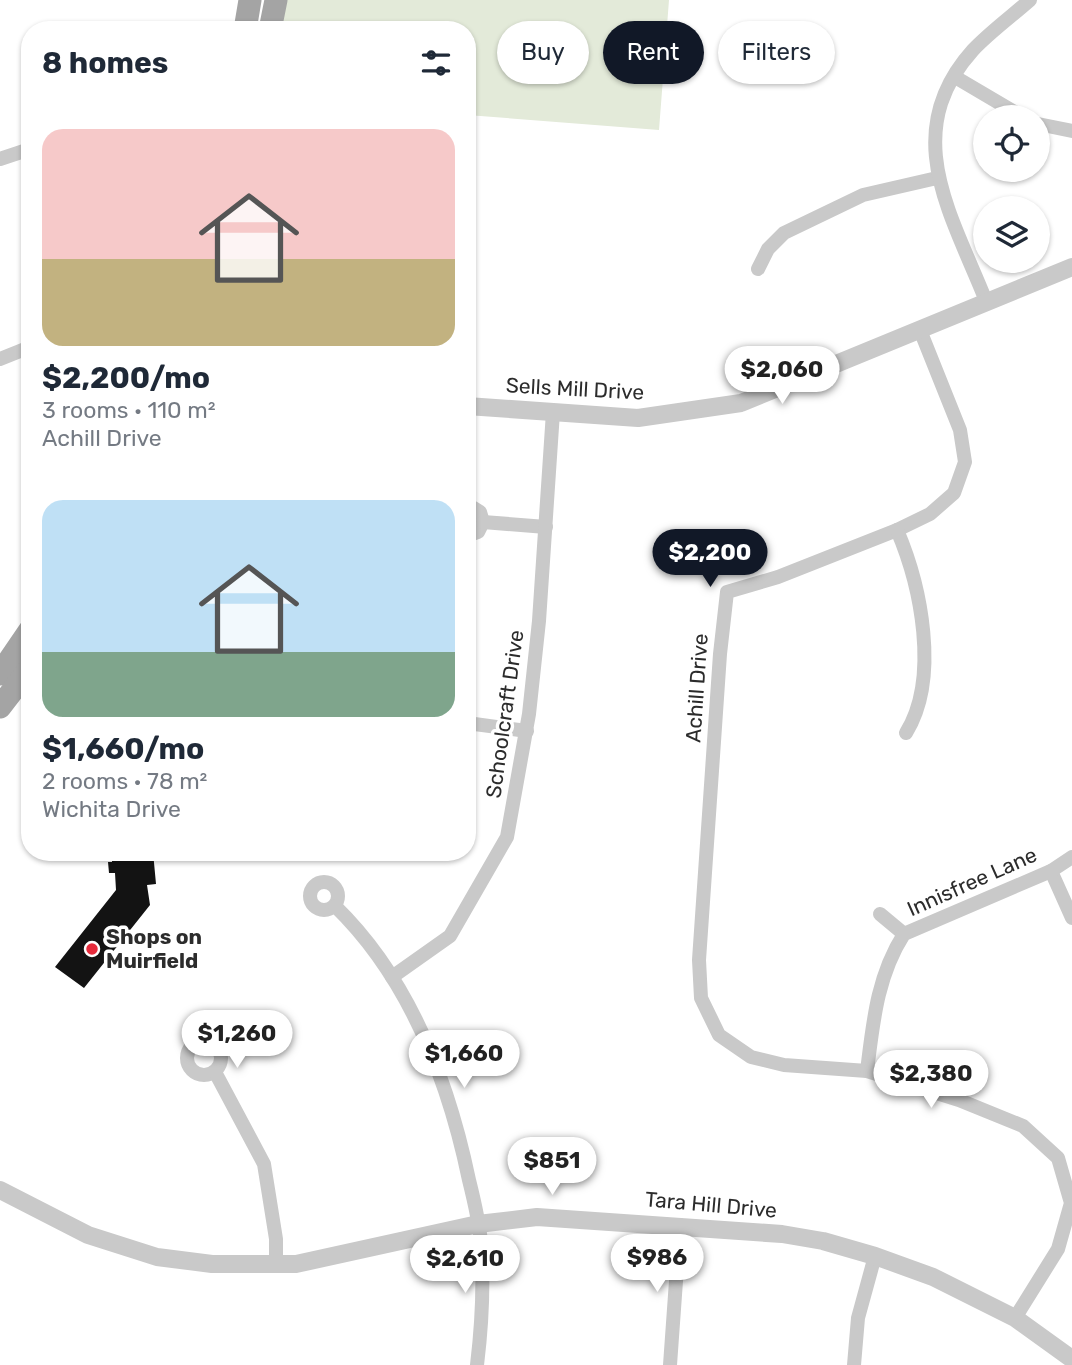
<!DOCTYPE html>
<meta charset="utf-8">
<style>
:root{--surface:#fff;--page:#f6f6f7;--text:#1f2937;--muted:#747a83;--accent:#111827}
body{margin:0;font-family:Rubik,sans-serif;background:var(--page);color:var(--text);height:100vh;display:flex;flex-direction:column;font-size:26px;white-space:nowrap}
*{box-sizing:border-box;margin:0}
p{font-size:23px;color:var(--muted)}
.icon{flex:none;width:38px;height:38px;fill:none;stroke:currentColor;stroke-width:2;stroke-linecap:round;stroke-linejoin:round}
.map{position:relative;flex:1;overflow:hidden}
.side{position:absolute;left:21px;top:21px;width:455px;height:840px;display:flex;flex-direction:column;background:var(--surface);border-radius:28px;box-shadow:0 2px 5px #0004}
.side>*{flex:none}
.guide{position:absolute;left:497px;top:21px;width:469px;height:63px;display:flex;gap:14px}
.fabs{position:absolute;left:973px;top:105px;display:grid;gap:14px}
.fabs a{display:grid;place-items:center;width:77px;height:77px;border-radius:50%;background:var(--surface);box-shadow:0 2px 5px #0004;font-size:35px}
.price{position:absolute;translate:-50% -60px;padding:0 16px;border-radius:24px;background:#fff;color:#222;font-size:23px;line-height:46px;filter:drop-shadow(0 2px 4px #0008)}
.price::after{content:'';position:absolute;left:50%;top:42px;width:21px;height:16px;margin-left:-10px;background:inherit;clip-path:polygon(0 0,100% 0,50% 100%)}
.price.on{background:var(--accent);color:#fff}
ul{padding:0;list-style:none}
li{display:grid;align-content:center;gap:14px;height:371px;padding:0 21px}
li span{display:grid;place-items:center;height:217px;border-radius:21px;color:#555}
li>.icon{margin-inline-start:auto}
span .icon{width:126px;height:126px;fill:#fffc;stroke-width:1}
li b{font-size:30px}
h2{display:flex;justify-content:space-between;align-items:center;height:84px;padding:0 21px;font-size:30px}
.tag{padding:0 24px;border-radius:32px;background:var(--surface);box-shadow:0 2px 5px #0004;font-size:24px;line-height:63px}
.tag.on{background:var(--accent);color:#fff}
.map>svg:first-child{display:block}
</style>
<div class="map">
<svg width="1072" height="1365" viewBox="0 0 1072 1365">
<rect width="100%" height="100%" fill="#fff"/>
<!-- green -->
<path fill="#e3ead9" d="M276,0H669L659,130L467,115V30H271Z"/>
<!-- building -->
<path fill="#131313" d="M112,852H153L156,884L147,885L150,905L84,988L55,967L116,890L115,873H109L108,862H112Z"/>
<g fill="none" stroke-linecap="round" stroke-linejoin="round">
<!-- minor -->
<g stroke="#c9c9c9" stroke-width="14">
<path d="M955,77L1023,117"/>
<path d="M1038,124L1072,131"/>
<path d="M0,159L30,149"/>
<path d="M758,269L768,249L784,233L863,195L937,178"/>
<path d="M986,301C952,215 898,133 973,50C990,32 1012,16 1030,0"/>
<path d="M920,330L960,430L965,462L954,493L930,514L897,530L778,577L727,592L720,654L699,960L701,998L719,1035L751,1057L784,1065L867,1071L959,1100L1023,1126L1058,1158L1071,1203L1058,1249L1015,1318"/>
<path d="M0,359L30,347"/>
<path d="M467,504L480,512L483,522L478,532L467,536"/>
<path d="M483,522L546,527"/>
<path d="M897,530C921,586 940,678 906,733"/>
<path d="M467,723L527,731"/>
<path d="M1051,871L1072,918"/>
<circle cx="324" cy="896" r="14"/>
<path d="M335,906C410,979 448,1079 469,1180C474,1200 479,1221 481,1242C484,1283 482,1324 477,1365"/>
<path d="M880,914L904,934"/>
<path d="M392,977L450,936L507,837L529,714L539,621L553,412"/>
<circle cx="204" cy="1058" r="17"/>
<path d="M867,1071C873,1023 877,976 904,934L1051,871L1072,857"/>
<path d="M215,1072L264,1164L276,1239V1266"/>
<path d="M670,1365L680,1225"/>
<path d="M854,1365L858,1318L875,1256"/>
</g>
<!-- tertiary -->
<g stroke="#c9c9c9" stroke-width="18">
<path d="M467,406L638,418L741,403L1072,267"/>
<path d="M0,1190L88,1235L157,1257L212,1264H296L478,1224L537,1217L782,1234L823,1241L875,1256L933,1277L1015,1318L1072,1359"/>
</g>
<!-- primary -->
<g stroke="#a4a4a4" stroke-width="23">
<path d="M245,30L250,0"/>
<path d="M270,30L276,0"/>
<path d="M0,674L30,630"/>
<path d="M0,707L30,668"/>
</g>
</g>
<!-- markers -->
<circle fill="#e62b3c" stroke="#fff" stroke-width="2.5" cx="92" cy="949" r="7"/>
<g text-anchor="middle" stroke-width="7" stroke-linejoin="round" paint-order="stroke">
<!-- street labels -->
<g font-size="21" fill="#2c2c2c" stroke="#fff">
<text transform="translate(575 389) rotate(3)" y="7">Sells Mill Drive</text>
<text transform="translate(697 688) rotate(-86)" y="7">Achill Drive</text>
<text transform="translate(505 714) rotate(-82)" y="7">Schoolcraft Drive</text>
<text transform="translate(972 882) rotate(-24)" y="7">Innisfree Lane</text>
<text transform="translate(711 1205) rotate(5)" y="7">Tara Hill Drive</text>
</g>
<!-- poi labels -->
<g font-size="21" font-weight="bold" fill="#2c2c2c" stroke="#fff" text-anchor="start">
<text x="106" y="944">Shops on<tspan x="106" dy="24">Muirfield</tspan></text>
</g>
</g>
</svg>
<div class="fabs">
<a><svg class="icon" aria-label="locate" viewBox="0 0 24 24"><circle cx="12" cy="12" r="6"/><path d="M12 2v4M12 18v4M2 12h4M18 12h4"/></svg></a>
<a><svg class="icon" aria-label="layers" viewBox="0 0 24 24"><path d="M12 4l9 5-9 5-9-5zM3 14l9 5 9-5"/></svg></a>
</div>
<b class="price" style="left:782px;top:406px">$2,060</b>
<b class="price on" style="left:710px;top:589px">$2,200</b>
<b class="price" style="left:237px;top:1070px">$1,260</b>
<b class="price" style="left:464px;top:1090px">$1,660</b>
<b class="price" style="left:931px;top:1110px">$2,380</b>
<b class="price" style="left:552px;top:1197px">$851</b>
<b class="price" style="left:657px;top:1294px">$986</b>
<b class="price" style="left:465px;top:1295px">$2,610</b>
<div class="guide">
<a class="tag">Buy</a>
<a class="tag on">Rent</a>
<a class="tag">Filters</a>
</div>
<section class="side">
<h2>8 homes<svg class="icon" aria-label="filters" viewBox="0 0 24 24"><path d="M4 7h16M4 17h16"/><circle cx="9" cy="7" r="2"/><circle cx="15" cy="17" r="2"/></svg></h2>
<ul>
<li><span style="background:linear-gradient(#f6c9c9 60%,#c2b280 0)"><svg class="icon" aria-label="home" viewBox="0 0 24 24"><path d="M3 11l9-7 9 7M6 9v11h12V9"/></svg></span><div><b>$2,200/mo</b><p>3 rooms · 110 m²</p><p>Achill Drive</p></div></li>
<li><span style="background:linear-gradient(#bfe0f5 70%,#7fa58c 0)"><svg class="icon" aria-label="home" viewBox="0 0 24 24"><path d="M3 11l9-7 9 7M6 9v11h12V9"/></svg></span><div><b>$1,660/mo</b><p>2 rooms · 78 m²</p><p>Wichita Drive</p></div></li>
</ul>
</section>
</div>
